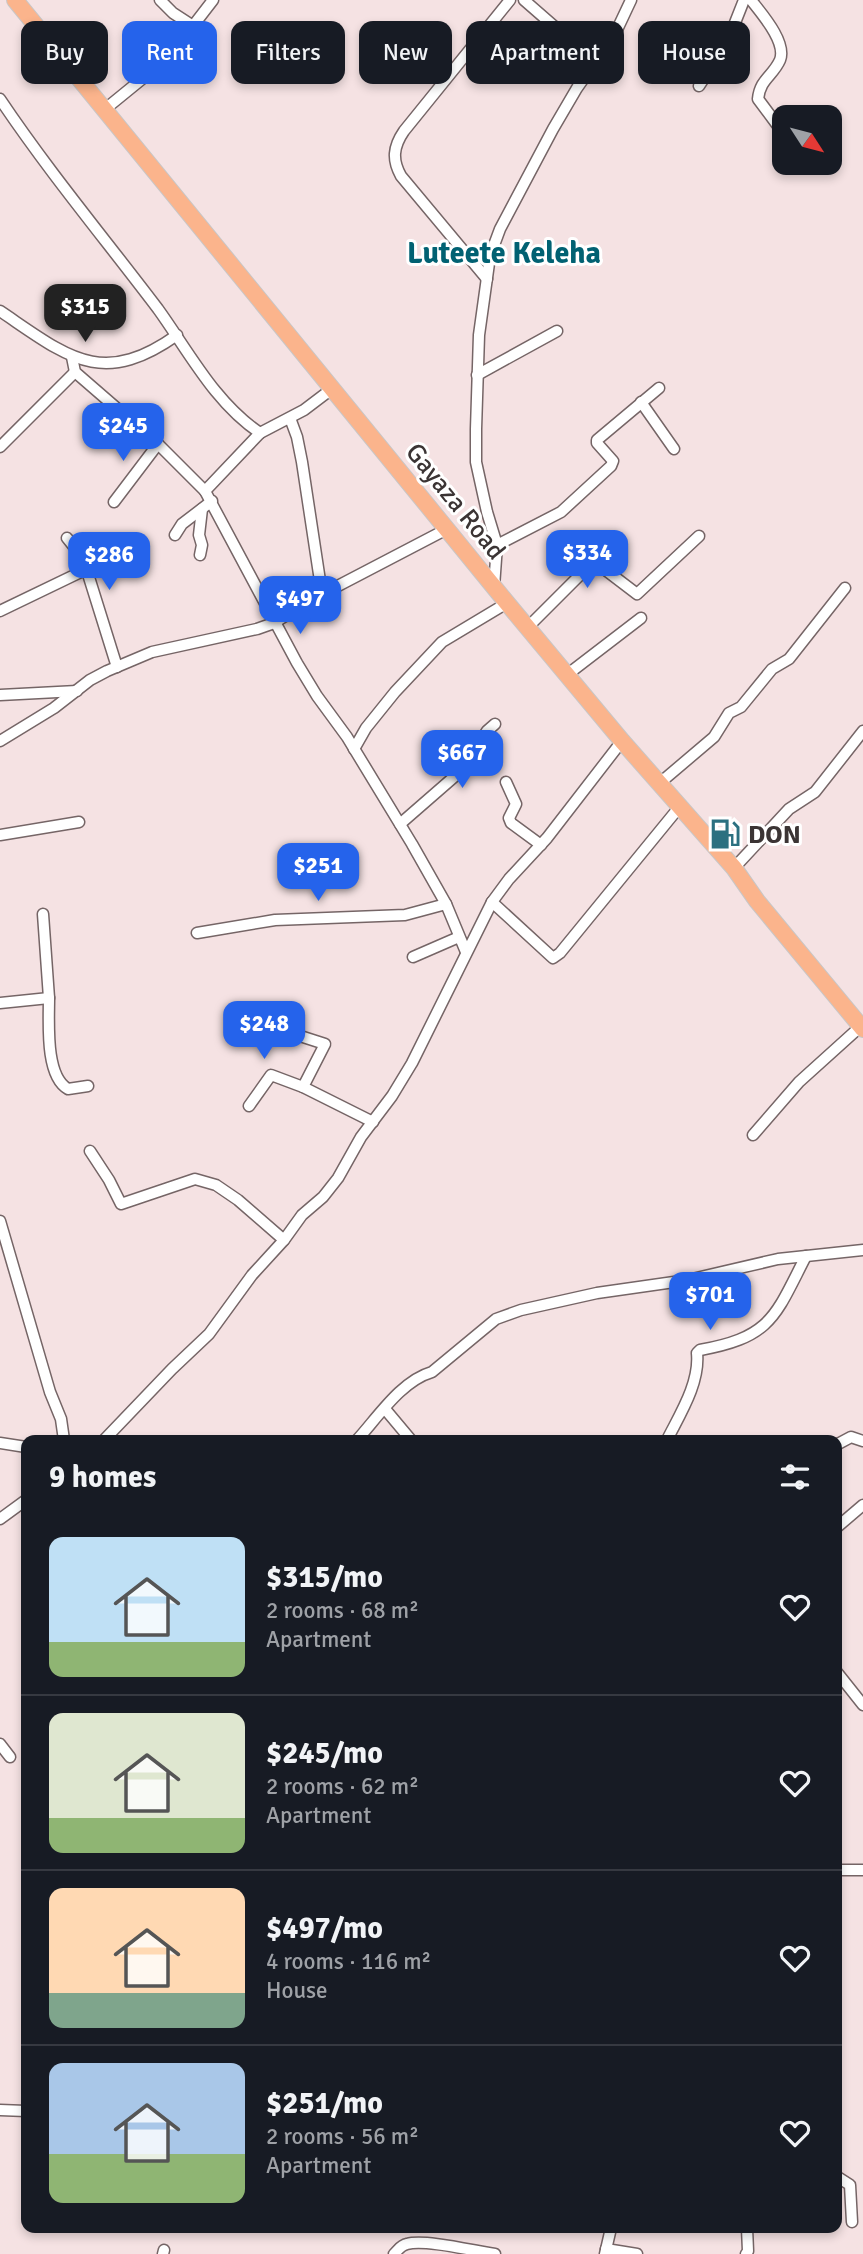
<!DOCTYPE html>
<meta charset="utf-8">
<style>
:root{--surface:#171b24;--page:#20242c;--text:#f1f3f6;--muted:#9ea1a6;--line:#363941;--accent:#2563eb}
body{margin:0;font-family:Signika,sans-serif;background:var(--page);color:var(--text);height:100vh;display:flex;flex-direction:column;font-size:26px;white-space:nowrap}
*{box-sizing:border-box;margin:0}
p{font-size:23px;color:var(--muted)}
.icon{flex:none;width:38px;height:38px;fill:none;stroke:currentColor;stroke-width:2;stroke-linecap:round;stroke-linejoin:round}
.map{position:relative;flex:1;overflow:hidden}
.drawer{position:absolute;left:21px;top:1435px;width:821px;height:798px;display:flex;flex-direction:column;background:var(--surface);border-radius:14px;box-shadow:0 4px 10px #0003}
.drawer>*{flex:none}
.banner{position:absolute;left:21px;top:21px;width:822px;height:63px;display:flex;gap:14px}
.needle{width:46px;rotate:126deg}
.buttons{position:absolute;left:772px;top:105px;display:grid;gap:14px}
.buttons a{display:grid;place-items:center;width:70px;height:70px;border-radius:14px;background:var(--surface);box-shadow:0 4px 10px #0003;font-size:35px}
.price{position:absolute;translate:-50% -60px;padding:0 16px;border-radius:14px;background:var(--accent);color:#fff;font-size:23px;line-height:46px;filter:drop-shadow(0 2px 4px #0008)}
.price::after{content:'';position:absolute;left:50%;top:42px;width:21px;height:16px;margin-left:-10px;background:inherit;clip-path:polygon(0 0,100% 0,50% 100%)}
.price.on{background:#222;color:#fff}
ul{padding:0;list-style:none}
li{display:flex;align-items:center;gap:21px;height:175px;padding:0 28px}
li+li{border-top:2px solid var(--line)}
li span{display:grid;place-items:center;flex:none;width:196px;height:140px;border-radius:14px;color:#555}
li>.icon{margin-inline-start:auto}
span .icon{width:84px;height:84px;fill:#fffc;stroke-width:1}
li b{font-size:30px}
h2{display:flex;justify-content:space-between;align-items:center;height:84px;padding:0 28px;font-size:30px}
.pill{padding:0 24px;border-radius:14px;background:var(--surface);box-shadow:0 4px 10px #0003;font-size:24px;line-height:63px}
.pill.on{background:var(--accent);color:#fff}
.map>svg:first-child{display:block}
</style>
<div class="map">
<svg width="863" height="2254" viewBox="0 0 863 2254">
<rect width="100%" height="100%" fill="#f5e2e3"/>
<g fill="none" stroke-linecap="round" stroke-linejoin="round">
<!-- minor casing -->
<g stroke="#756566" stroke-width="13">
<g id="minor">
<path d="M160,0L173,13L193,26"/>
<path d="M524,0L595,62"/>
<path d="M751,0C761,13 787,42 780,60C773,76 760,79 758,99L784,134"/>
<path d="M699,86L727,43L744,0"/>
<path d="M0,99C49,172 105,239 158,309C189,352 215,403 260,433L304,410L333,388"/>
<path d="M104,110L169,57L213,0"/>
<path d="M487,279L401,176C392,160 393,147 404,131L510,0"/>
<path d="M0,311C67,356 101,389 177,335"/>
<path d="M72,357L75,372L158,444L205,491L297,663L317,696L347,737L412,844L446,904L466,952"/>
<path d="M477,375L557,331"/>
<path d="M641,402L674,449"/>
<path d="M290,418L297,437L302,462L322,594"/>
<path d="M0,447L75,372"/>
<path d="M205,491L260,433"/>
<path d="M114,502L158,444"/>
<path d="M175,535L182,524L212,501"/>
<path d="M67,538L83,558L117,667"/>
<path d="M497,545L561,512L611,466L613,461L597,443V440L659,388"/>
<path d="M200,555L202,545L199,535L202,509"/>
<path d="M494,587L497,545L487,512L476,462V429L479,335L490,256L500,229L553,129L577,88L615,34L631,0"/>
<path d="M0,611L85,570"/>
<path d="M528,627L590,565H599L637,594L699,536"/>
<path d="M568,674L641,618"/>
<path d="M0,695L77,691"/>
<path d="M0,741L54,708L90,680L107,671L152,652L257,629L274,623L309,601L447,529"/>
<path d="M354,749L366,728L395,692L442,642L507,603"/>
<path d="M506,782L516,804L509,818L511,823L541,845"/>
<path d="M661,782L714,737L729,713L741,707L772,669L789,659L845,588"/>
<path d="M400,824L462,770L487,731L495,724"/>
<path d="M0,835L79,822"/>
<path d="M734,868L789,809L815,792L863,731"/>
<path d="M492,902L553,958L560,953L681,805"/>
<path d="M197,933L275,920L405,915L446,904"/>
<path d="M413,957L459,937"/>
<path d="M49,998C49,1023 45,1076 68,1089L88,1086"/>
<path d="M0,1003L49,998L43,914"/>
<path d="M297,1035L325,1044L303,1087L373,1122"/>
<path d="M249,1106L271,1075L303,1087"/>
<path d="M753,1135L799,1082L861,1026"/>
<path d="M90,1151L109,1180L121,1204L195,1179L216,1185L238,1200L284,1240"/>
<path d="M0,1221L50,1392L61,1419L64,1440"/>
<path d="M385,1409L411,1440"/>
<path d="M104,1440L172,1369L209,1334L252,1275L284,1240L302,1215L323,1197L338,1178L361,1137L392,1096L412,1063L492,902L509,879L547,838L622,741"/>
<path d="M357,1440C378,1417 401,1381 432,1372L496,1319L521,1310L597,1293L688,1280L778,1259L863,1250"/>
<path d="M667,1440C680,1414 700,1383 697,1353L700,1350C772,1337 775,1316 806,1256"/>
<path d="M0,1443L26,1447"/>
<path d="M836,1445L851,1437L863,1441"/>
<path d="M0,1519L26,1500"/>
<path d="M836,1528L863,1505"/>
<path d="M836,1671L863,1705"/>
<path d="M0,1744L10,1757"/>
<path d="M836,1870H863"/>
<path d="M0,2110L26,2111"/>
<path d="M836,2176L850,2185L852,2222"/>
<path d="M606,2249L637,2254"/>
<path d="M163,2254L164,2250"/>
<path d="M394,2254C398,2250 401,2245 407,2244C425,2239 474,2251 495,2254"/>
<path d="M605,2254L611,2228"/>
<path d="M746,2254L748,2251L747,2228"/>
</g>
</g>
<!-- primary casing -->
<g stroke="#c8c6c6" stroke-width="18">
<path id="primary" d="M15,0L507,603L622,741L734,868L757,901L863,1029"/>
</g>
<!-- minor -->
<use href="#minor" stroke="#fff" stroke-width="10"/>
<!-- primary -->
<use href="#primary" stroke="#fbb48c" stroke-width="16"/>
</g>
<!-- icons -->
<defs>
<g id="fuel-bare" transform="scale(2.415)"><path d="M-5.5-6h7V0h2V4h1.3V-2.5L3-4.5l.8-.8L6-3V5H2.5V1h-1V6h-7ZM-4.2-4.7v3.2H.2V-4.7Z" fill="#2c7080" stroke="#fff" stroke-width="2.5" paint-order="stroke"/></g>
</defs>
<g fill-rule="evenodd">
<use href="#fuel-bare" x="725" y="834"/>
</g>
<g text-anchor="middle" stroke-width="6" stroke-linejoin="round" paint-order="stroke">
<!-- street labels -->
<g font-size="26" fill="#3b3434" stroke="#fff">
<text transform="translate(456 501) rotate(51)" y="9">Gayaza Road</text>
</g>
<!-- poi labels -->
<g font-size="26" font-weight="bold" fill="#3b3434" stroke="#fff" text-anchor="start">
<text x="748" y="843">DON</text>
</g>
<!-- quarter labels -->
<g font-size="30" font-weight="bold" fill="#016172" stroke="#fff">
<text x="504" y="263">Luteete Keleha</text>
</g>
</g>
</svg>
<div class="buttons">
<a><svg class="needle" viewBox="-14 -14 28 28"><path d="M0-13l5 13h-10z" fill="#e53935"/><path d="M0 13l5-13h-10z" fill="#9ea1a6"/></svg></a>
</div>
<b class="price on" style="left:85px;top:344px">$315</b>
<b class="price" style="left:123px;top:463px">$245</b>
<b class="price" style="left:587px;top:590px">$334</b>
<b class="price" style="left:109px;top:592px">$286</b>
<b class="price" style="left:300px;top:636px">$497</b>
<b class="price" style="left:462px;top:790px">$667</b>
<b class="price" style="left:318px;top:903px">$251</b>
<b class="price" style="left:264px;top:1061px">$248</b>
<b class="price" style="left:710px;top:1332px">$701</b>
<div class="banner">
<a class="pill">Buy</a>
<a class="pill on">Rent</a>
<a class="pill">Filters</a>
<a class="pill">New</a>
<a class="pill">Apartment</a>
<a class="pill">House</a>
</div>
<section class="drawer">
<h2>9 homes<svg class="icon" aria-label="filters" viewBox="0 0 24 24"><path d="M4 7h16M4 17h16"/><circle cx="9" cy="7" r="2"/><circle cx="15" cy="17" r="2"/></svg></h2>
<ul>
<li><span style="background:linear-gradient(#bfe0f5 75%,#8fb573 0)"><svg class="icon" aria-label="home" viewBox="0 0 24 24"><path d="M3 11l9-7 9 7M6 9v11h12V9"/></svg></span><div><b>$315/mo</b><p>2 rooms · 68 m²</p><p>Apartment</p></div><svg class="icon" aria-label="heart" viewBox="0 0 24 24"><path d="M12 20l-8-8c-3-5 5-10 8-4 3-6 11-1 8 4z"/></svg></li>
<li><span style="background:linear-gradient(#dfe7d0 75%,#8fb573 0)"><svg class="icon" aria-label="home" viewBox="0 0 24 24"><path d="M3 11l9-7 9 7M6 9v11h12V9"/></svg></span><div><b>$245/mo</b><p>2 rooms · 62 m²</p><p>Apartment</p></div><svg class="icon" aria-label="heart" viewBox="0 0 24 24"><path d="M12 20l-8-8c-3-5 5-10 8-4 3-6 11-1 8 4z"/></svg></li>
<li><span style="background:linear-gradient(#ffd9b3 75%,#7fa58c 0)"><svg class="icon" aria-label="home" viewBox="0 0 24 24"><path d="M3 11l9-7 9 7M6 9v11h12V9"/></svg></span><div><b>$497/mo</b><p>4 rooms · 116 m²</p><p>House</p></div><svg class="icon" aria-label="heart" viewBox="0 0 24 24"><path d="M12 20l-8-8c-3-5 5-10 8-4 3-6 11-1 8 4z"/></svg></li>
<li><span style="background:linear-gradient(#a9c7e8 65%,#8fb573 0)"><svg class="icon" aria-label="home" viewBox="0 0 24 24"><path d="M3 11l9-7 9 7M6 9v11h12V9"/></svg></span><div><b>$251/mo</b><p>2 rooms · 56 m²</p><p>Apartment</p></div><svg class="icon" aria-label="heart" viewBox="0 0 24 24"><path d="M12 20l-8-8c-3-5 5-10 8-4 3-6 11-1 8 4z"/></svg></li>
</ul>
</section>
</div>
